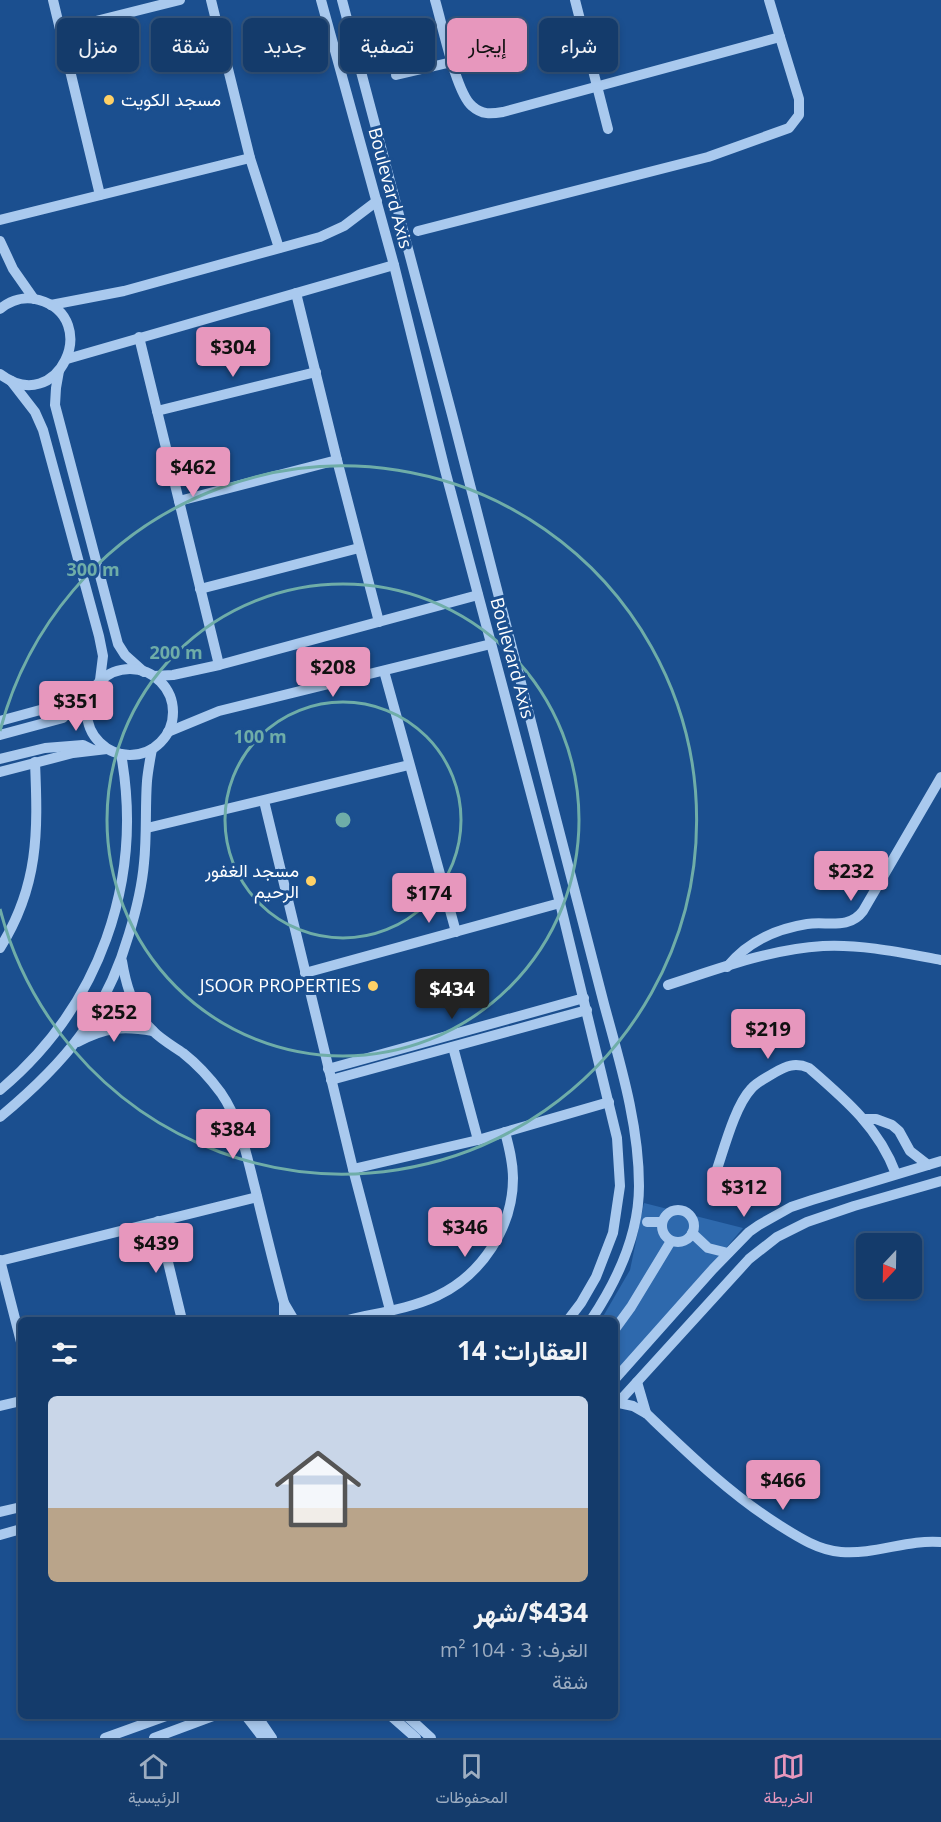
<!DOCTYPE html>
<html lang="ar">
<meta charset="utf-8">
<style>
:root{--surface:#143b6b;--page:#214673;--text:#f1f3f6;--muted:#9dadc1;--line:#33557e;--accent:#e797bd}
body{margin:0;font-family:"Open Sans",Vazirmatn,sans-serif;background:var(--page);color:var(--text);direction:rtl;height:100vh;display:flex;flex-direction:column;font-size:22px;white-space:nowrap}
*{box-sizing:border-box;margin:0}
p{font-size:20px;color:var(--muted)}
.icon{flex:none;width:33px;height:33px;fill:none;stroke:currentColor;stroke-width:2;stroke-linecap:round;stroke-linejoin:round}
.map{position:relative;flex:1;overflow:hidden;direction:ltr}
.panel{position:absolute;left:18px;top:1317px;width:600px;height:402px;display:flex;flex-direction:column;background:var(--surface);border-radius:9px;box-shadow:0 3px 9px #0003,0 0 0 2px var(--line);direction:rtl}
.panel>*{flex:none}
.top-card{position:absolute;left:18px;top:18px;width:600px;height:54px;direction:rtl;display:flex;gap:12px}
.needle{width:39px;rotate:202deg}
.controls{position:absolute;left:856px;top:1233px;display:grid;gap:12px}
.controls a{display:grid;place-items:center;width:66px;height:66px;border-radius:9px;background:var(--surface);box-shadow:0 3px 9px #0003,0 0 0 2px var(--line);font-size:30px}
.price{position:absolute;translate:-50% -51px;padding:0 14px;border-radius:6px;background:var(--accent);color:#111;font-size:20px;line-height:39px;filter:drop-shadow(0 2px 3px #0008)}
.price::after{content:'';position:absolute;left:50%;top:36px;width:18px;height:14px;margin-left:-9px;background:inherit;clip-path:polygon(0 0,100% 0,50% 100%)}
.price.selected{background:#222;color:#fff}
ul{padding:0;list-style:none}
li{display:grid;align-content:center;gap:12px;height:318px;padding:0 30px}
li+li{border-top:2px solid var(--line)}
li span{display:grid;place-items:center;height:186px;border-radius:9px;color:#555}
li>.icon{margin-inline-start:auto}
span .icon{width:108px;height:108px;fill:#fffc;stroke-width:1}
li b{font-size:26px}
h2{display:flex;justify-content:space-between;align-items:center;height:72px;padding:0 30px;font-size:26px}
.pill{padding:0 21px;border-radius:9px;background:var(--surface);box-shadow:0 3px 9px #0003,0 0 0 2px var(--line);font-size:21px;line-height:54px}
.pill.selected{background:var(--accent);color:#111}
.dock{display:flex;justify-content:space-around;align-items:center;height:84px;border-top:2px solid var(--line);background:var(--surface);font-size:16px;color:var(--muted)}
.dock a{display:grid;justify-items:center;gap:3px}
.dock .selected{color:var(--accent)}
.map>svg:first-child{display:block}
</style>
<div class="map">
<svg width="941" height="1738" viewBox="0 0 941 1738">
<rect width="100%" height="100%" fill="#1b4f8f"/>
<!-- green -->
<path fill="#2e69ad" d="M644,1203L743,1228L641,1348L615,1371V1320H601L630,1270Z"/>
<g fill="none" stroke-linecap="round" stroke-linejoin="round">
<!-- minor -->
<g stroke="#a9c9ee" stroke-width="10">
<path d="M53,0L100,195"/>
<path d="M211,0L250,158L279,248"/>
<path d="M321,0L394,265L445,470L560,903L617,1138L620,1186L613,1233L596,1277L581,1303L568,1320"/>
<path d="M342,0C415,270 485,540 554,811C571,875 587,940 604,1004C620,1063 639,1124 639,1186C639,1233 617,1281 591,1320"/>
<path d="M435,0C442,23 456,93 472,106C482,115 491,114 503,112L780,37L769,0"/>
<path d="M575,0L608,129"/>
<path d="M60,30L180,0"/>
<path d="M396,75L452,62"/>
<path d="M0,220L250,158"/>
<path d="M418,231L708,157L789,128L799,115V99L780,37"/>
<path d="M0,241L13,269L34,299"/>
<path d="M296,293L337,460L379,622"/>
<path d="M51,305L124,291L320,237L344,226L377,201"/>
<path d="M0,309C11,300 25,296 39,300C103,318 58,418 0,374"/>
<path d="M139,337L219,665"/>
<path d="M67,359L394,265"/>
<path d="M59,371L56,388L55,405L118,644L125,655L144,672"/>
<path d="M11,381L35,412L43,430L99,636L103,656L100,680"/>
<path d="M157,411L316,372"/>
<path d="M179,501L337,460"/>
<path d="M200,589L359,548"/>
<circle cx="130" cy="712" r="43"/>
<path d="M384,671L456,932"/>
<path d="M154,676L173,675L219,665L478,595"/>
<path d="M0,721L77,700L90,694"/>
<path d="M168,732L219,711L491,644"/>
<path d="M0,735L63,718L77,700"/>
<path d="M0,759L45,748L83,745L93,750"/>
<path d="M0,772L73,753L107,749"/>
<path d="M264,801L353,1169L390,1310"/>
<path d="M147,828L409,765"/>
<path d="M0,948C39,886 38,832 35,762"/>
<path d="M122,961C126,986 134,1013 153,1031C162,1040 173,1046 183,1053C197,1064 210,1078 221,1093C241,1122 247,1158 256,1192C265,1229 274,1266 284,1303V1320"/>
<path d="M727,967C748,941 775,929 807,924C827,921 849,930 863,911L941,777"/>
<path d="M305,973L560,903"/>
<path d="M668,985C718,969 770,949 823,946C862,944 903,953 941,960"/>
<path d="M78,1042C105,1027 124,1026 153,1031"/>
<path d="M453,1047L478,1140"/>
<path d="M328,1069L584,998"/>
<path d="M331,1080L587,1010"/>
<path d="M0,1090C99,1007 144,882 121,754"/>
<path d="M0,1117C65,1063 105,1016 129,934C136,911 142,887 144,863C147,835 145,808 147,781C148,770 150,760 152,749"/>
<path d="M863,1119H876L892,1125L899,1131L910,1151L928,1165"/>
<path d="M353,1169L478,1140L609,1102"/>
<path d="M716,1172C724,1149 735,1106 751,1089C757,1082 766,1078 774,1073C786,1066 795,1062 809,1068C846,1100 879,1128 896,1174"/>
<circle cx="678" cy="1226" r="16"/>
<path d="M158,1221L182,1320"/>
<path d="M647,1222H662"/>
<path d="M692,1233L708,1248L728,1253"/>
<path d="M0,1260L21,1342"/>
<path d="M0,1261L257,1197"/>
<path d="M284,1303L294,1320"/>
<path d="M348,1320C377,1313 409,1309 437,1296C482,1275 513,1227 513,1178C513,1162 509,1147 505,1132"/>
<path d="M615,1329L631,1307L671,1241"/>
<path d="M615,1379L713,1269L749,1232L759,1225L791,1207L812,1200L941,1161"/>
<path d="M637,1382L646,1413"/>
<path d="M619,1403L633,1406L647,1414C689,1454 730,1494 779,1525C798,1537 818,1550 841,1552C875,1555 908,1539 941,1542"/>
<path d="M0,1406L21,1401"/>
<path d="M615,1406L749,1259L777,1237L807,1222L854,1206L941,1181"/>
<path d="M0,1512L21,1507"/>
<path d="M0,1535L21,1529"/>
<path d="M246,1716L263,1738"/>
<path d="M257,1716L272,1738"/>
<path d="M391,1716L416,1738"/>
<path d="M407,1716L431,1738"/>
<path d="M105,1738L166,1716"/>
<path d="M154,1738L213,1716"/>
</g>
</g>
<!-- distance rings -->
<g fill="none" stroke="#6fada8" stroke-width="3">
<circle cx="343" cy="820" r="118"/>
<circle cx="343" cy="820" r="236"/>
<path d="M0 731A354 354 0 1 1 0 909"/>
</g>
<!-- markers -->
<g fill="#ffd166" stroke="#1b4f8f" stroke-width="2">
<circle cx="109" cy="100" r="6"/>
<circle cx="311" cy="881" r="6"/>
<circle cx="373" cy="986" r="6"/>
</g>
<g text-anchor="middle" stroke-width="6" stroke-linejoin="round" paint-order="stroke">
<!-- poi labels -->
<g font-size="18" fill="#fff" stroke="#1b4f8f" text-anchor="end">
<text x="121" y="106" text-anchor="start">مسجد الكويت</text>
<text x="299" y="877">مسجد الغفور<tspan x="299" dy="21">الرحيم</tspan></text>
<text x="361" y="992">JSOOR PROPERTIES</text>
</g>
<!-- street labels -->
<g font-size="18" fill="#fff" stroke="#1b4f8f">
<text transform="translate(390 188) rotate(75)" y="6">Boulevard Axis</text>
<text transform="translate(512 658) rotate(75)" y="6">Boulevard Axis</text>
</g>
</g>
<circle cx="343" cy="820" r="9" fill="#6fada8" stroke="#1b4f8f" stroke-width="3"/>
<g font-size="18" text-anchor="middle" font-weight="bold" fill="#6fada8" stroke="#1b4f8f" stroke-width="6" stroke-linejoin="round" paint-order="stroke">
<text x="93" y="576">300 m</text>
<text x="176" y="659">200 m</text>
<text x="260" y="743">100 m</text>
</g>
</svg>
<div class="controls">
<a><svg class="needle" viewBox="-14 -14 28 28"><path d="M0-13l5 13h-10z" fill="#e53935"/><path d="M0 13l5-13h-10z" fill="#9dadc1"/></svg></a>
</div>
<b class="price" style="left:233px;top:378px">$304</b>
<b class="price" style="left:193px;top:498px">$462</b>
<b class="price" style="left:333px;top:698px">$208</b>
<b class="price" style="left:76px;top:732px">$351</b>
<b class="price" style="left:851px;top:902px">$232</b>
<b class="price" style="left:429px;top:924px">$174</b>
<b class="price selected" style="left:452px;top:1020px">$434</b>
<b class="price" style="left:114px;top:1043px">$252</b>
<b class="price" style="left:768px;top:1060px">$219</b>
<b class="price" style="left:233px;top:1160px">$384</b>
<b class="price" style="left:744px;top:1218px">$312</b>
<b class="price" style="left:465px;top:1258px">$346</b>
<b class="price" style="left:156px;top:1274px">$439</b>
<b class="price" style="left:783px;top:1511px">$466</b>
<div class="top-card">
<a class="pill">شراء</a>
<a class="pill selected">إيجار</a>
<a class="pill">تصفية</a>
<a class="pill">جديد</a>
<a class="pill">شقة</a>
<a class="pill">منزل</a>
</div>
<section class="panel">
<h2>العقارات: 14<svg class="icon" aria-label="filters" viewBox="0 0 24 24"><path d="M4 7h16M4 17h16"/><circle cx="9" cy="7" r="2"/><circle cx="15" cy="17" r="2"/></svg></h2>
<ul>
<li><span style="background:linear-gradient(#c9d6e8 60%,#b9a48a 0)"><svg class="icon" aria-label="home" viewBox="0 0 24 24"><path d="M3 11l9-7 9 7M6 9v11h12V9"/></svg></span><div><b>$434/شهر</b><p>الغرف: 3 · 104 m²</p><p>شقة</p></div></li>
</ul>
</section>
</div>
<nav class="dock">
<a class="selected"><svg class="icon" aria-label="map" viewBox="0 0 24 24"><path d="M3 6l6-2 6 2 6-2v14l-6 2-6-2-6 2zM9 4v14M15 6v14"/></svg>الخريطة</a>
<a><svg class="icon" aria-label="saved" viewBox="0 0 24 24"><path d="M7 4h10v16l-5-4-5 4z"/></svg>المحفوظات</a>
<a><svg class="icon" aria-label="home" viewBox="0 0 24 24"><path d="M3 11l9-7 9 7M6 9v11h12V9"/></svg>الرئيسية</a>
</nav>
